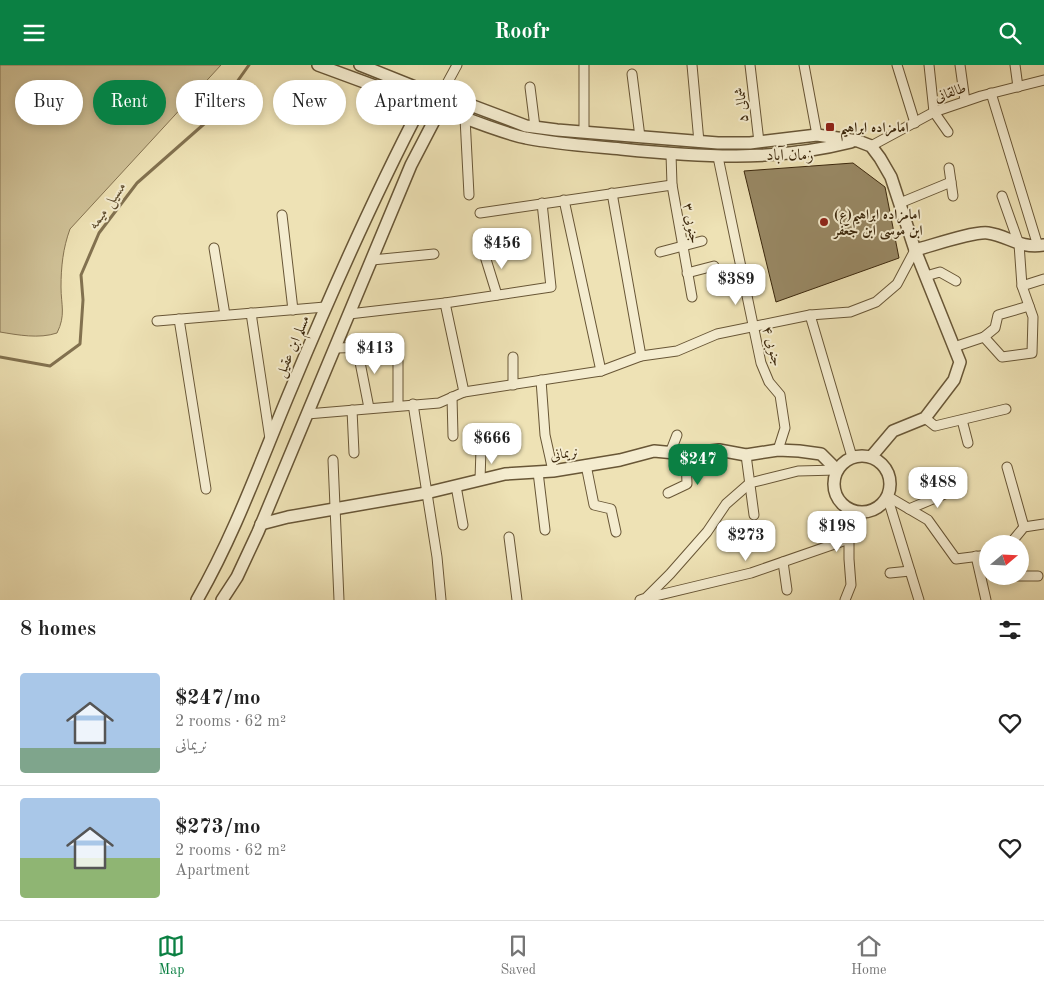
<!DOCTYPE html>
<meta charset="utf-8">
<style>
:root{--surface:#fff;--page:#f6f6f6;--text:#222;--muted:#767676;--line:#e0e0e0;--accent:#0b8043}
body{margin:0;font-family:"Old Standard TT",Amiri,serif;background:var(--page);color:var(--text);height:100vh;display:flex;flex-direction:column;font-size:19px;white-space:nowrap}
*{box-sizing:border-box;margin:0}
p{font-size:16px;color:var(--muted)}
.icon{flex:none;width:28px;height:28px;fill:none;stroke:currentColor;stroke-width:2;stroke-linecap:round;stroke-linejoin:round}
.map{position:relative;height:535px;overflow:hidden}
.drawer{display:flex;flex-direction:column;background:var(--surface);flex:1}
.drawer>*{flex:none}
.guide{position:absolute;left:15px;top:15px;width:500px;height:45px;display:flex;gap:10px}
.needle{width:32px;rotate:71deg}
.buttons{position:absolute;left:979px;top:470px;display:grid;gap:10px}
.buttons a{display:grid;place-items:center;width:50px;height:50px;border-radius:50%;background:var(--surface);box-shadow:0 2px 8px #0003;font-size:25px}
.price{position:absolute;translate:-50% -42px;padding:0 11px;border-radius:10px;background:#fff;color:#222;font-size:16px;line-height:32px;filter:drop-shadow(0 1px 2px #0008)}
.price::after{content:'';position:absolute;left:50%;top:30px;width:15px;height:11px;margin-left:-8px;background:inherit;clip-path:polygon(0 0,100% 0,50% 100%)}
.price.on{background:var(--accent);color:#fff}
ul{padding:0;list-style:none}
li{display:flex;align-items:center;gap:15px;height:125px;padding:0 20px}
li+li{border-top:1px solid var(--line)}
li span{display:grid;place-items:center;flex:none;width:140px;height:100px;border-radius:5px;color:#555}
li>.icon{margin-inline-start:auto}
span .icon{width:60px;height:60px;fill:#fffc;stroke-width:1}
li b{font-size:21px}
h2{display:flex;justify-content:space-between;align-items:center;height:60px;padding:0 20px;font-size:21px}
.chip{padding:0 18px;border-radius:22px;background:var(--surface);box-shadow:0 2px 8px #0003;font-size:18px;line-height:45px}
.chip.on{background:var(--accent);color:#fff}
header{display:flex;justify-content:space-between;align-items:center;height:65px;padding:0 20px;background:var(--accent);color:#fff;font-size:22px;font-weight:800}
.menu{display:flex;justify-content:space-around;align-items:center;height:70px;border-top:1px solid var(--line);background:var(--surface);font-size:14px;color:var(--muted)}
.menu a{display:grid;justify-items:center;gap:2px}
.menu .on{color:var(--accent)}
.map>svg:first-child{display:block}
</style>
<header><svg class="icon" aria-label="menu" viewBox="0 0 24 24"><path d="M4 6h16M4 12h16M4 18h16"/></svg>Roofr<svg class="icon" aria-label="search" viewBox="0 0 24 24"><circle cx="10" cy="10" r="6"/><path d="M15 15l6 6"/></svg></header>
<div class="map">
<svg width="1044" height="535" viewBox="0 0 1044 535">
<rect width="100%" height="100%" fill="#eee2b5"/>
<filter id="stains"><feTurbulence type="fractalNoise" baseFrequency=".004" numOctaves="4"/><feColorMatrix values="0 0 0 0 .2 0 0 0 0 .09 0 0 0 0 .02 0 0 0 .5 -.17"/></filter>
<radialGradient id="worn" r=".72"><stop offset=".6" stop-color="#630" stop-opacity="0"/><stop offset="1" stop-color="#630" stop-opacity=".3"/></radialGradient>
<!-- green -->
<path fill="#d0c298" stroke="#867452" d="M0,0H221L70,164C63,183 61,202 61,222C61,240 66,250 57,268C39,274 18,270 0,267Z"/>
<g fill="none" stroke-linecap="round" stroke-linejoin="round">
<!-- stream -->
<path stroke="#82714f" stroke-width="3" d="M0,292L50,301L80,279L83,235L81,210L99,168L137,118L212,52L249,0"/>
</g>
<!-- building -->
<path fill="#988864" stroke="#3b270c" d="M853,98L885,122L899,193L776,237L744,106Z"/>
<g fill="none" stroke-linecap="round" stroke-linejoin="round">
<!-- minor casing -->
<g stroke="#685636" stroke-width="11">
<g id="minor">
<path d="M692,0L699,77"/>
<path d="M750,0L759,77"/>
<path d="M804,0L817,70"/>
<path d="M897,0L915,58"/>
<path d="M929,0L934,47L948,67"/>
<path d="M960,0L965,36"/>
<path d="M1015,0L1018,22"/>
<path d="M632,9L640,72"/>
<path d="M530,22L535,62"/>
<path d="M444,24L457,0"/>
<path d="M991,28L1038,181"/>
<path d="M465,53L469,130"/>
<path d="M584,67V0"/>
<path d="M871,81L934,47L981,31L1044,15"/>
<path d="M671,89L672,120L692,232"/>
<path d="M718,92L761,298L769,317L780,330L785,363L778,385"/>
<path d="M949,103L953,131"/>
<path d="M612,128L641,291"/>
<path d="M1002,131L1019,179L1022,221"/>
<path d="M564,135L601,306"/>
<path d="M900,138L951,117"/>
<path d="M480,148L672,120"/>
<path d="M282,150L293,245"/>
<path d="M214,183L225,250"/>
<path d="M660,187L702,176"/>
<path d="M484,188L497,230"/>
<path d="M372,195L434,189"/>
<path d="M687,208L714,201"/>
<path d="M926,211L940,207L956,216"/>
<path d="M251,248L270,374"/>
<path d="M349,249L445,238L551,222L542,138"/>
<path d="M810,250L852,392"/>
<path d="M179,254L206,424"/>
<path d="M157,256L325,242"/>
<path d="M984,272L995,263L998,250L1029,241"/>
<path d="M357,282L369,343"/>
<path d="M954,282L984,272L1002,292L1032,288L1033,252L1022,221L1044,214"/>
<path d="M335,283L378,282L391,285L398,296V340"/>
<path d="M513,292V320"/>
<path d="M541,315L545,370L553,406"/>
<path d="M464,327L601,306L641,291L677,286L717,269L810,250L850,247L876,237L897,219L915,185"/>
<path d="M452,332L453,371"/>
<path d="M413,339L437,492L441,535"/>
<path d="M352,345L354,388"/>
<path d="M307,349L439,338L464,327L445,238"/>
<path d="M925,353L935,361L1006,344"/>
<path d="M962,355L968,378"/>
<path d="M670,388L677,370"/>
<path d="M746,390L754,450"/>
<path d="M333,395L339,535"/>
<path d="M586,400L594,440L611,444L616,467"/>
<path d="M1007,402L1024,462"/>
<path d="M538,407L545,465"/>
<path d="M480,415L481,384"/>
<path d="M456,421L463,460"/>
<path d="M668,428L687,419L686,389"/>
<path d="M887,431L928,455L956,494L988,490"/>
<path d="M887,431L919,535"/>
<path d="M909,444L959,423"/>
<path d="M509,472L517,535"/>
<path d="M1010,479L1024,462L1044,459"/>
<path d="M976,491L986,535"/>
<path d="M783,497L787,525"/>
<path d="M890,508L910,506"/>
<path d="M1012,511H1038"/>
<path d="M647,533L751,508L849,474"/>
<path d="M640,535L646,533L670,509L707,467L726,439L750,418L798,406L837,405"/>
<path d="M845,535L851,520L849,494V445"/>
</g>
</g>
<!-- tertiary casing -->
<g stroke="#685636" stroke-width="14">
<g id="tertiary">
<path d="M318,0L421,38"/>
<path d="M360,0L425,26"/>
<circle cx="435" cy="37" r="15"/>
<path d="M449,32L526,61L557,65L718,78H750L817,70L858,76L871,81L880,93L891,112L915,185L960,297L954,315L925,353L893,366L871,392"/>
<path d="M447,46C473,56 499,67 526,73C557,79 589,81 621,84C701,92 772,97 851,77"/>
<path d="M915,185C931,181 974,166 988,168C1009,171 1019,184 1044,180"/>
<circle cx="862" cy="419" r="28"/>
<path d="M261,459L288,452L426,428L505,409L553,406L620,395L654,386L686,389L719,385L746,390L778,385L799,386L821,389L837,405"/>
<path d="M197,535C236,467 261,395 291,324C331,228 373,133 421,41"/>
<path d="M222,535L237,512L258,467L411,100L436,52"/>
</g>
</g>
<!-- minor -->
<use href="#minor" stroke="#f4eccf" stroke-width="9"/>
<!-- tertiary -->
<use href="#tertiary" stroke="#f4eccf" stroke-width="11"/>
</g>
<!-- markers -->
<g fill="#8f2418" stroke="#f4eccf" stroke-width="2">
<rect x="825" y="57" width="10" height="10" rx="2.5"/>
<circle cx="824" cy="157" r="5"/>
</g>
<g text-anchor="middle" stroke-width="4" stroke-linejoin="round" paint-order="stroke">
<!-- street labels -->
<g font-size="14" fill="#3b270c" stroke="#f4eccf">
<text transform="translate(950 27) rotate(-19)" y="5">طالقانی</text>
<text transform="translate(741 40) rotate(-96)" y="5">۵ شمالی</text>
<text transform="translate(692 158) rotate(80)" y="5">۳ جنوبی</text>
<text transform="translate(292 281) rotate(-67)" y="5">مسلم ابن عقیل</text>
<text transform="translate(773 281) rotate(75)" y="5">۴ جنوبی</text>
<text transform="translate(564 388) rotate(-8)" y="5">نریمانی</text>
</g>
<!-- poi labels -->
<g font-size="14" font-weight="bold" fill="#3b270c" stroke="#f4eccf" text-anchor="start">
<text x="840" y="67">امامزاده ابراهیم</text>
<text x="834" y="154">(ع)امامزاده ابراهیم<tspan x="834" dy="16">ابن موسی ابن جعفر</tspan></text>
</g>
<!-- water labels -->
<g font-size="15" font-style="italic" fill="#5e4c2e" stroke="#f4eccf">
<text transform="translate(107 140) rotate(-55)" y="5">مسیل میمه</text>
</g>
<!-- quarter labels -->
<g font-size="16" fill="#3b270c" stroke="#f4eccf">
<text x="790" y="95">زمان آباد</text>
</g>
</g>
<rect width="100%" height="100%" filter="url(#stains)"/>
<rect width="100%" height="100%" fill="url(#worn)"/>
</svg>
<div class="buttons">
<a><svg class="needle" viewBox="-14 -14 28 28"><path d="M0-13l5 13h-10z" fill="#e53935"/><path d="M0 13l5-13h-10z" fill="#767676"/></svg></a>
</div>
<b class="price" style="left:502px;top:205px">$456</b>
<b class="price" style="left:736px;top:241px">$389</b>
<b class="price" style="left:375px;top:310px">$413</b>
<b class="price" style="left:492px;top:400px">$666</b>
<b class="price on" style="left:698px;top:421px">$247</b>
<b class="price" style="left:938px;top:444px">$488</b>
<b class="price" style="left:837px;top:488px">$198</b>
<b class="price" style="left:746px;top:497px">$273</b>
<div class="guide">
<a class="chip">Buy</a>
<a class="chip on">Rent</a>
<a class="chip">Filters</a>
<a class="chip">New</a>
<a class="chip">Apartment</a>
</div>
</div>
<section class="drawer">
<h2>8 homes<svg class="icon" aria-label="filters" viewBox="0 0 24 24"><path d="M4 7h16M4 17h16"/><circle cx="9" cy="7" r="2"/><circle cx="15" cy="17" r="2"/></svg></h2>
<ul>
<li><span style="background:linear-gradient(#a9c7e8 75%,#7fa58c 0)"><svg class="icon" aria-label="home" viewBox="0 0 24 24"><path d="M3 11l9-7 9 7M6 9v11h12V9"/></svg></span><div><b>$247/mo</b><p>2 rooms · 62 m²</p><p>نریمانی</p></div><svg class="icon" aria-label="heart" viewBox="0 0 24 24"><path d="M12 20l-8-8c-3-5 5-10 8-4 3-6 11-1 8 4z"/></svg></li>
<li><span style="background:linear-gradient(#a9c7e8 60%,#8fb573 0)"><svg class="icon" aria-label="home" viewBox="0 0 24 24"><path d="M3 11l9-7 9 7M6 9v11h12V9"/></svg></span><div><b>$273/mo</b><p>2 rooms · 62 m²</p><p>Apartment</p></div><svg class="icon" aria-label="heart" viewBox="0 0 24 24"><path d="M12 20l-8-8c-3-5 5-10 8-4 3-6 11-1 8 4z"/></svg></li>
</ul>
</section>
<nav class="menu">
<a class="on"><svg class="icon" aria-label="map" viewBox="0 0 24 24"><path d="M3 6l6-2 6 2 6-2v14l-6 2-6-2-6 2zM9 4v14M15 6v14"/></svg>Map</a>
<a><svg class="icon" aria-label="saved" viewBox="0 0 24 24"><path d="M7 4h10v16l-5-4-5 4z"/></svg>Saved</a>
<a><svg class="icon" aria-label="home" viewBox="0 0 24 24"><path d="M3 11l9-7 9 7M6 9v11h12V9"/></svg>Home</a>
</nav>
